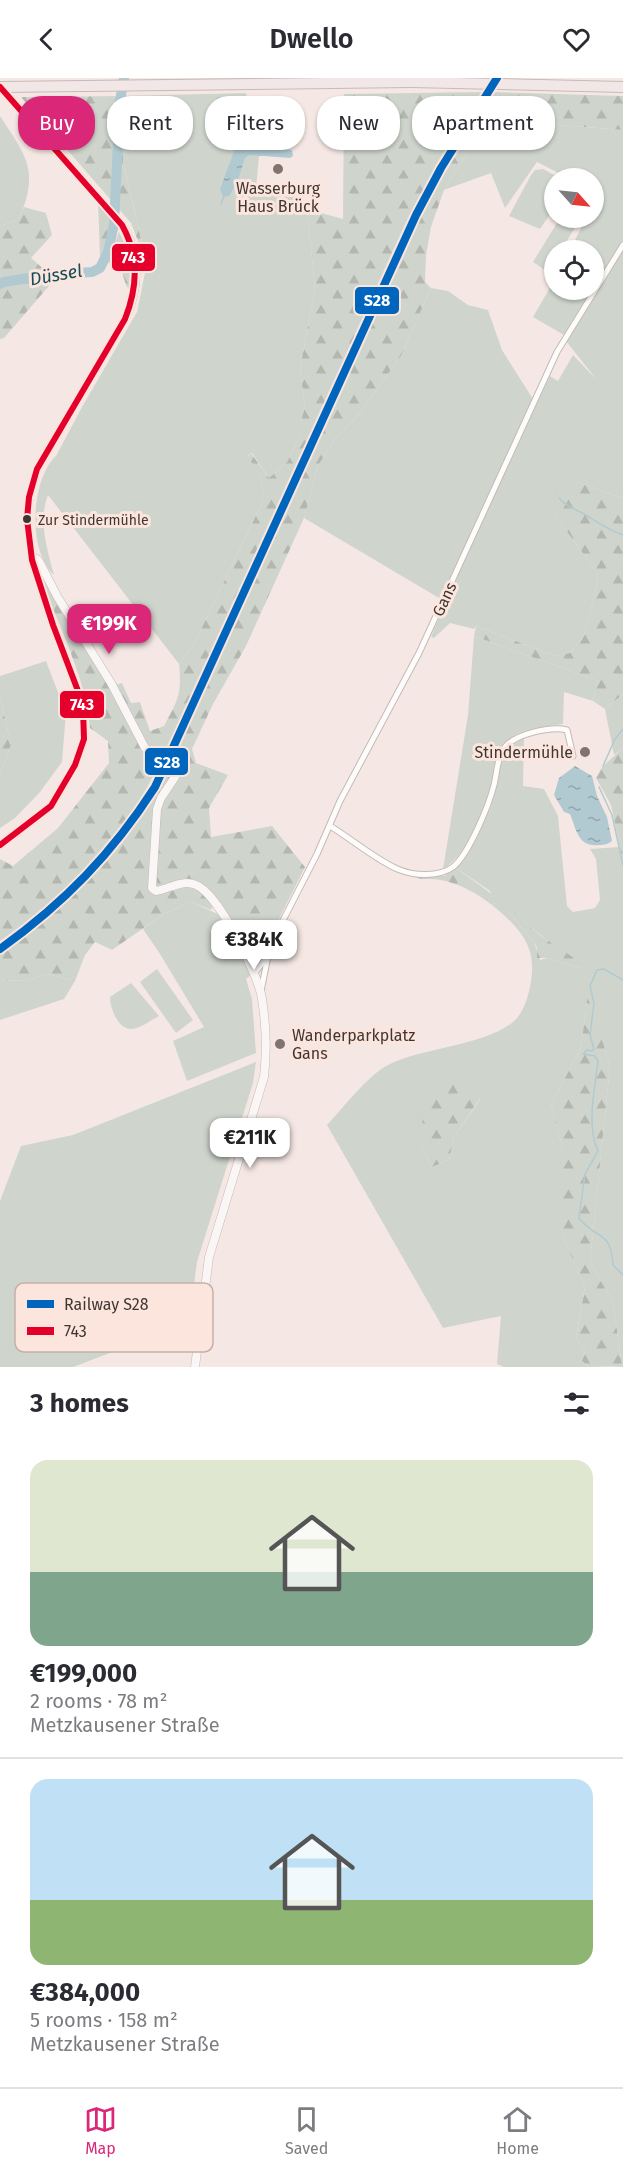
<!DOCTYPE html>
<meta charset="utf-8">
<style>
:root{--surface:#fff;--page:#f2f2f3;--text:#2b2b33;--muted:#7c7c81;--line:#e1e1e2;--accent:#db2777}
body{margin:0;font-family:"Fira Sans",sans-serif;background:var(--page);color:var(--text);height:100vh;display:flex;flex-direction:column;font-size:22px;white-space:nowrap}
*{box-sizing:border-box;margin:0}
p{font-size:20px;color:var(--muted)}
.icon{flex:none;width:33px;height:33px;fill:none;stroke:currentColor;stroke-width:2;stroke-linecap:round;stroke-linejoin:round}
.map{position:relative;height:1289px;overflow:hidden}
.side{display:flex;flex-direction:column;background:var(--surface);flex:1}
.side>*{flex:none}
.banner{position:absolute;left:18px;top:18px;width:588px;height:54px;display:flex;gap:12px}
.needle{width:39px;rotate:117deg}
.fabs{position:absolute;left:544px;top:90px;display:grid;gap:12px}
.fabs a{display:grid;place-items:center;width:60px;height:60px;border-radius:50%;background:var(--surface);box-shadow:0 2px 4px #0004;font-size:30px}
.price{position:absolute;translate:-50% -51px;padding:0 14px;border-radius:12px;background:#fff;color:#222;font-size:20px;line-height:39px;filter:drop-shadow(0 2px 3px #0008)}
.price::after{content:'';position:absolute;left:50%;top:36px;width:18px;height:14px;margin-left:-9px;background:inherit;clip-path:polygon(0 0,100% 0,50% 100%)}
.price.selected{background:var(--accent);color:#fff}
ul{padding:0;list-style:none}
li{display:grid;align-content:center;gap:12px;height:318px;padding:0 30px}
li+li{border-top:2px solid var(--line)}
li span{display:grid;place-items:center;height:186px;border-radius:18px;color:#555}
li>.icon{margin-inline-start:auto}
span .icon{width:108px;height:108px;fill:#fffc;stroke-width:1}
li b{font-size:26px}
h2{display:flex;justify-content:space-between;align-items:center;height:72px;padding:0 30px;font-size:26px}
.chip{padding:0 21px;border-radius:24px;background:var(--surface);box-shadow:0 2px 4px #0004;font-size:21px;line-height:54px}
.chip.selected{background:var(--accent);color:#fff}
header{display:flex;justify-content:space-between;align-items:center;height:78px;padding:0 30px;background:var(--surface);font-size:27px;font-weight:600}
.dock{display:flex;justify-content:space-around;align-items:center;height:84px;border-top:2px solid var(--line);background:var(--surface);font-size:16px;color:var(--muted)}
.dock a{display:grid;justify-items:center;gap:3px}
.dock .selected{color:var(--accent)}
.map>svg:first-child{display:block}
</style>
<header><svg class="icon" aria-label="back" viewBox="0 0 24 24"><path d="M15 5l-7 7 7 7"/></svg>Dwello<svg class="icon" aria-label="heart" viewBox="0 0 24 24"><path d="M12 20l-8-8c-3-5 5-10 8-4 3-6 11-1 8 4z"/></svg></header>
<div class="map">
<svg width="623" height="1289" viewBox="0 0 623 1289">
<defs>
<pattern id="forest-firs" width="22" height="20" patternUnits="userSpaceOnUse" patternTransform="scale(1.5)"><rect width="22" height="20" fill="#cfd5cd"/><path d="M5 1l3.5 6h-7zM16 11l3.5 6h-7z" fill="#b3b7b0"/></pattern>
<pattern id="water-ripples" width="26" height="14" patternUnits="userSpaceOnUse" patternTransform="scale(1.5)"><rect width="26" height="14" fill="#b1cad2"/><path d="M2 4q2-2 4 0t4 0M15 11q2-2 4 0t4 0" fill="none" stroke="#91a5ab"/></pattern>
</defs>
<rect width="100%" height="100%" fill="#f5e8e4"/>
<!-- grass -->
<g fill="#cfd5cd" fill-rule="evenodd">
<path d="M246,15L259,78L256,111L297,116L307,131L315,211L300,291L305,329L301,343V356L287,384L269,400L252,375L248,377C257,394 266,406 262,425L194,566L179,586L48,417C38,443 47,470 54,497C27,473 31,401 56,378L82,329L137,234L147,185L123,84V18Z"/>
<path d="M0,38C26,78 40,92 19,141L0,148Z"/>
<path d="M494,42L623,52V165L594,210V172H570L584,144L576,140H594V100H568L537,84L505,130L491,95L444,112L468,73L486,60Z"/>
<path d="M543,91L560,100H555V129L540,151L509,138L531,97L535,92Z"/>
<path d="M560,140H568L578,145L561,172H555V183L548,194L533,184Z"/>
<path d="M623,171V420L577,404L554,436L598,496L595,516L584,557L570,575L556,578L476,548L474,551L450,545L434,560L431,559L443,530L439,520L304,440L318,388L334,362L359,336L401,278L431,210L448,213L468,227L488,232L502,272L536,326L550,298L558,303L573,277L596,301L566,263Z"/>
<path d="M555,201V212H593L564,257L533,239Z"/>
<path d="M474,558L598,603L593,623L564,614L563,646C544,649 519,650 506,664C499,673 497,684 494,695C486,726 472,774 443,791L468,637Z"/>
<path d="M46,583L66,635L62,684L40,714L15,740L0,750V697L11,667L0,618V598Z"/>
<path d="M623,616V670L614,677L605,631Z"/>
<path d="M524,660L523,708L544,711L558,738L567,828L573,834L595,830L600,822L596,781L590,771L619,769L623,784V1289H608L622,1288L613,1224L590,1184L610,988L588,916L581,970L551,1026L563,1072V1159L585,1209L576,1260L585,1273L582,1283L589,1289H504L497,1286L501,1238L443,1250L327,1047C344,1029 367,998 388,987C424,969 484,968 513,944C524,935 529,916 531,903C537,866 518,849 492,827L496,825L490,813L456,790L472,766L491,729L502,678L507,671ZM510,832L581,890L547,880L540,882L534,864L510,835ZM481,1020L454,1059L449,1082L432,1089L421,1067Z"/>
<path d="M191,824L220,837L251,897L246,901L252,921L256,975L187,1003L173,963L204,949L160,876L143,851L164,836Z"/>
<path d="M157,891L193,942L176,955L140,904Z"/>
<path d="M47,896L75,903L64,921L0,942V903L28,902Z"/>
<path d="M131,905L159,938C151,942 141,950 133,951C118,953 110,930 110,919Z"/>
<path d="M256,984L253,1005L197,1184L189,1245L73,1289H0V1123L21,1068L73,1057Z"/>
</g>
<!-- forest -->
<g fill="url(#forest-firs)">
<path d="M482,14L436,87L401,155L180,643C169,664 160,685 149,706C114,770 59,822 0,863V781L13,788L58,750L109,685L108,663L90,650C87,601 55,541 39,494L109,609L122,605L131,625L140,624L150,653L164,648C178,622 182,616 179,586L194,566L262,425C266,406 257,394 248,378L251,375L269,400L287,384L301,356V343L305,329L300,291L315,211L307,131L343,141L344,16Z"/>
<path d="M494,14L623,18V52L494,42L486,60L468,73L444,112L431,149L426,177L425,204L431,210L401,278L359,336L334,362L318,388L304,440L246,568L213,626L192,671L196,685L228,697L209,730L211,759L272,748L305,789L270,859L265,875L255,887L233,843L216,822L211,832L191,824L164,836L112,872L95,864L85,877L75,903L47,896L28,902L0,903V874C76,822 122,771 168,691L417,143L453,77Z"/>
<path d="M123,18V84L147,186L131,145L21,19Z"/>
<path d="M98,122L112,140L104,176L100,180Z"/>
<path d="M24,129L46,135L52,157L31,180L55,201L4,260L0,261V148L19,141Z"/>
<path d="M119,154C129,172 131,191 129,211L126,207L122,194L108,184Z"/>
<path d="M577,404L623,420V616L605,631L593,623L598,603L474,558L476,548L556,578L570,575L584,557L595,516L598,496L554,436L552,421L561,409Z"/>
<path d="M0,618L11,667L0,697Z"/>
<path d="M623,670V784L611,727L596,700L602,689Z"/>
<path d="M456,790L496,819V825L492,827C476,815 461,806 441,802C431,800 421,803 413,798H444Z"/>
<path d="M510,831L541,858L574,880L581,890L547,880H537V870L534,864L510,835Z"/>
<path d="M588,914L610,988L590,1184L613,1224L622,1288L589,1289L582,1283L585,1273L576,1260L585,1209L563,1159V1072L551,1026L581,970Z"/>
<path d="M458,1002L481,1019L454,1059L449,1082L432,1089L421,1067L424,1021Z"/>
</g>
<!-- water -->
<g fill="url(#water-ripples)">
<path d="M217,19H226L232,22L234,32L227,34L214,27Z"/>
<path d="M243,63L271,70L292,72L293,78L290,80L249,77L245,80L237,105L229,118L223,119L220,111L237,65Z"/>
<path d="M575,688L592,698L597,718L607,739L612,763C608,766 605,767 599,767C578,769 577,753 570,736L564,734L554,717L559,700Z"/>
</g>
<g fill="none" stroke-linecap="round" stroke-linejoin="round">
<!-- stream -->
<g stroke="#b1cad2" stroke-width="1.5">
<path d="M247,46L258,19"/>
<path d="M221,126L224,118"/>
<path d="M559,420C567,429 573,430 584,436C597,444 608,452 623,457"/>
<path d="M603,688L615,661L623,651"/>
<path d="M599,709L612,737L623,787"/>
<path d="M623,902L604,891L597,892L590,908L594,925L590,957L594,971L592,973L587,972L583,976L595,978L598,983C595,1010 586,1048 598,1073L585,1096L579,1140C596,1162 611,1151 613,1187L623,1197"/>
</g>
<!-- river -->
<path stroke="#b1cad2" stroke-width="10" d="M0,206L4,204L46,197L92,194L100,190L108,174L114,146L120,23L124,0"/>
<!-- street casing -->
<g stroke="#c4bab6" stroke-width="7">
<g id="street">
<path d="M330,748C350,760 380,785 400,792C415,798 439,799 453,789C469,776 489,727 494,707C497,695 497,678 506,668C517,656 545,650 562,651L567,652L573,678"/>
<path d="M254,896L269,876L275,858L317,776L340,723L419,575L557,274L623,167"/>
<path d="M261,913L268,878"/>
</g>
</g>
<!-- secondary casing -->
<g stroke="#c4bab6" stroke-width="9">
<g id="secondary">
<path d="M0,9L122,147C141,176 139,211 125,241L37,391L29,419L27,441L32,482L53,547L78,613L83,631L84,661L75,687L51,728L0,767"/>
<path d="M32,482L37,481L40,485L57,518L111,605L145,670L174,691L175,699L161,720L157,731L152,810L156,813C170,811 181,801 196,807C218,815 259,897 262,921C266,946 267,973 264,999L209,1179L195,1289"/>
</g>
</g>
<!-- highway casing -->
<g stroke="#c9b9b7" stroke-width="12">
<path id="highway" d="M411,4L623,9"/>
</g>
<!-- street -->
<use href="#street" stroke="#fefcfb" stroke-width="5"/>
<!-- secondary -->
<use href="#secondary" stroke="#faf6f5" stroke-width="8"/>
<!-- highway -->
<use href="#highway" stroke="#f2e7e7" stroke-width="10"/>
<!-- highway-bridge casing -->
<g stroke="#c9b9b7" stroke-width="12" stroke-linecap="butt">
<path id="highway-bridge" d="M0,9L411,4"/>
</g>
<!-- highway-bridge -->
<use href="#highway-bridge" stroke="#f2e7e7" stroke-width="10"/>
<!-- bus-1 casing -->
<g stroke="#fce5dd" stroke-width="10">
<path id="bus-1" d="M0,9L122,147C139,178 138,208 125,241L37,391L29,419L27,441L32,482L53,547L78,613L83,631L84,661L75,687L51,728L0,767"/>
</g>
<!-- bus-1 -->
<use href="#bus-1" stroke="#e4002b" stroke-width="6"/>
<!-- rail-1 casing -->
<g stroke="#fce5dd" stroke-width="12">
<path id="rail-1" d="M0,871C64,825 112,776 155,709L416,137L441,90L497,0"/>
</g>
<!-- rail-1 -->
<use href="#rail-1" stroke="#0065bd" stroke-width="8"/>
</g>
<!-- markers -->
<g fill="#7f7471" stroke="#fce5dd" stroke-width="2">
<circle cx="278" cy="91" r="6"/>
<circle cx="585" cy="674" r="6"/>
<circle cx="280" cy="966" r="6"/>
</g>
<circle fill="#3f3633" stroke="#fce5dd" stroke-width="2" cx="27" cy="441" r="5"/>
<g text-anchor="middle" stroke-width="6" stroke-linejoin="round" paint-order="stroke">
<!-- bus labels -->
<g font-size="14" fill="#3f3633" stroke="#fce5dd" text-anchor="start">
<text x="38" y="447">Zur Stindermühle</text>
</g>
<!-- poi labels -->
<g font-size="16" fill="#3f3633" stroke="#fce5dd">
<text x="278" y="116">Wasserburg<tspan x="278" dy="18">Haus Brück</tspan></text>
<text x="573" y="680" text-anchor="end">Stindermühle</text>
<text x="292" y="963" text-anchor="start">Wanderparkplatz<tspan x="292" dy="18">Gans</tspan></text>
</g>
<!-- street labels -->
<g font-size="16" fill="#3f3633" stroke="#fce5dd">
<text transform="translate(444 521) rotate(-65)" y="6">Gans</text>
</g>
<!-- water labels -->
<g font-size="18" font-style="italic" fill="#144d5b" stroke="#fce5dd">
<text transform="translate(56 197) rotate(-10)" y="6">Düssel</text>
</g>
</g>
<!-- legend -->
<rect x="15" y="1205" width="198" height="69" rx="9" fill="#fce5dd" stroke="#c3b0aa" stroke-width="1.5"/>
<rect x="27" y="1222" width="27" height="8" fill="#0065bd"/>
<rect x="27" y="1249" width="27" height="8" fill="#e4002b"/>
<g font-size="16" fill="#3f3633">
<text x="64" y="1232">Railway S28</text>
<text x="64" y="1259">743</text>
</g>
<g stroke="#fce5dd" stroke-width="2">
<rect x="111" y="165" width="45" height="29" rx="6" fill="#e4002b"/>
<rect x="354" y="208" width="46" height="29" rx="6" fill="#0065bd"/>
<rect x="59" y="612" width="46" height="29" rx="6" fill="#e4002b"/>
<rect x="144" y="669" width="45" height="29" rx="6" fill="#0065bd"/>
</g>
<g font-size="16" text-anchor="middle" font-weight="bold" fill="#fff">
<text x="133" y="185">743</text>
<text x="377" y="228">S28</text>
<text x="82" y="632">743</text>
<text x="167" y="690">S28</text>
</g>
</svg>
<div class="fabs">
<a><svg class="needle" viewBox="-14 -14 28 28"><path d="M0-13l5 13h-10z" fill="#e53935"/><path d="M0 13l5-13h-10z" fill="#7c7c81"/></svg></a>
<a><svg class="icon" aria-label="locate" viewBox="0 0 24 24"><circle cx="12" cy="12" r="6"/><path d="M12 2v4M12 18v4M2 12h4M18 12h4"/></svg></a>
</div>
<b class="price selected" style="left:109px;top:577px">€199K</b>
<b class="price" style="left:254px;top:893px">€384K</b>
<b class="price" style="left:250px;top:1091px">€211K</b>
<div class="banner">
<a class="chip selected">Buy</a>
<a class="chip">Rent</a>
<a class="chip">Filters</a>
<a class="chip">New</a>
<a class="chip">Apartment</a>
</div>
</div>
<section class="side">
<h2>3 homes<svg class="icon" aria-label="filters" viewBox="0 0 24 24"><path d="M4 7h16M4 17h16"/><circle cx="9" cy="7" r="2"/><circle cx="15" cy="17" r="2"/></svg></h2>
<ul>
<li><span style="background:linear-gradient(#dfe7d0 60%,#7fa58c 0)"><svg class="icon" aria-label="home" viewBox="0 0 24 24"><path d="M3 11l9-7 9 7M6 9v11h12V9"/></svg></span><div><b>€199,000</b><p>2 rooms · 78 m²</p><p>Metzkausener Straße</p></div></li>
<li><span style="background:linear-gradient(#bfe0f5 65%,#8fb573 0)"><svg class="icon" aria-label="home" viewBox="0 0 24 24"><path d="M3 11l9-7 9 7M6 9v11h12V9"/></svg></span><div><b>€384,000</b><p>5 rooms · 158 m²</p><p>Metzkausener Straße</p></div></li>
</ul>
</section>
<nav class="dock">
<a class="selected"><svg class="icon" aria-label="map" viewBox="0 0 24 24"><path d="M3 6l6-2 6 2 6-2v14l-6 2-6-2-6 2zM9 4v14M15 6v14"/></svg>Map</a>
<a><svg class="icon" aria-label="saved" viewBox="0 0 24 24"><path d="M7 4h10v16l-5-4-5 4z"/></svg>Saved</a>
<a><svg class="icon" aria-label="home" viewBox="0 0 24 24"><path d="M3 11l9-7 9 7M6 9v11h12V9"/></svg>Home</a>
</nav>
